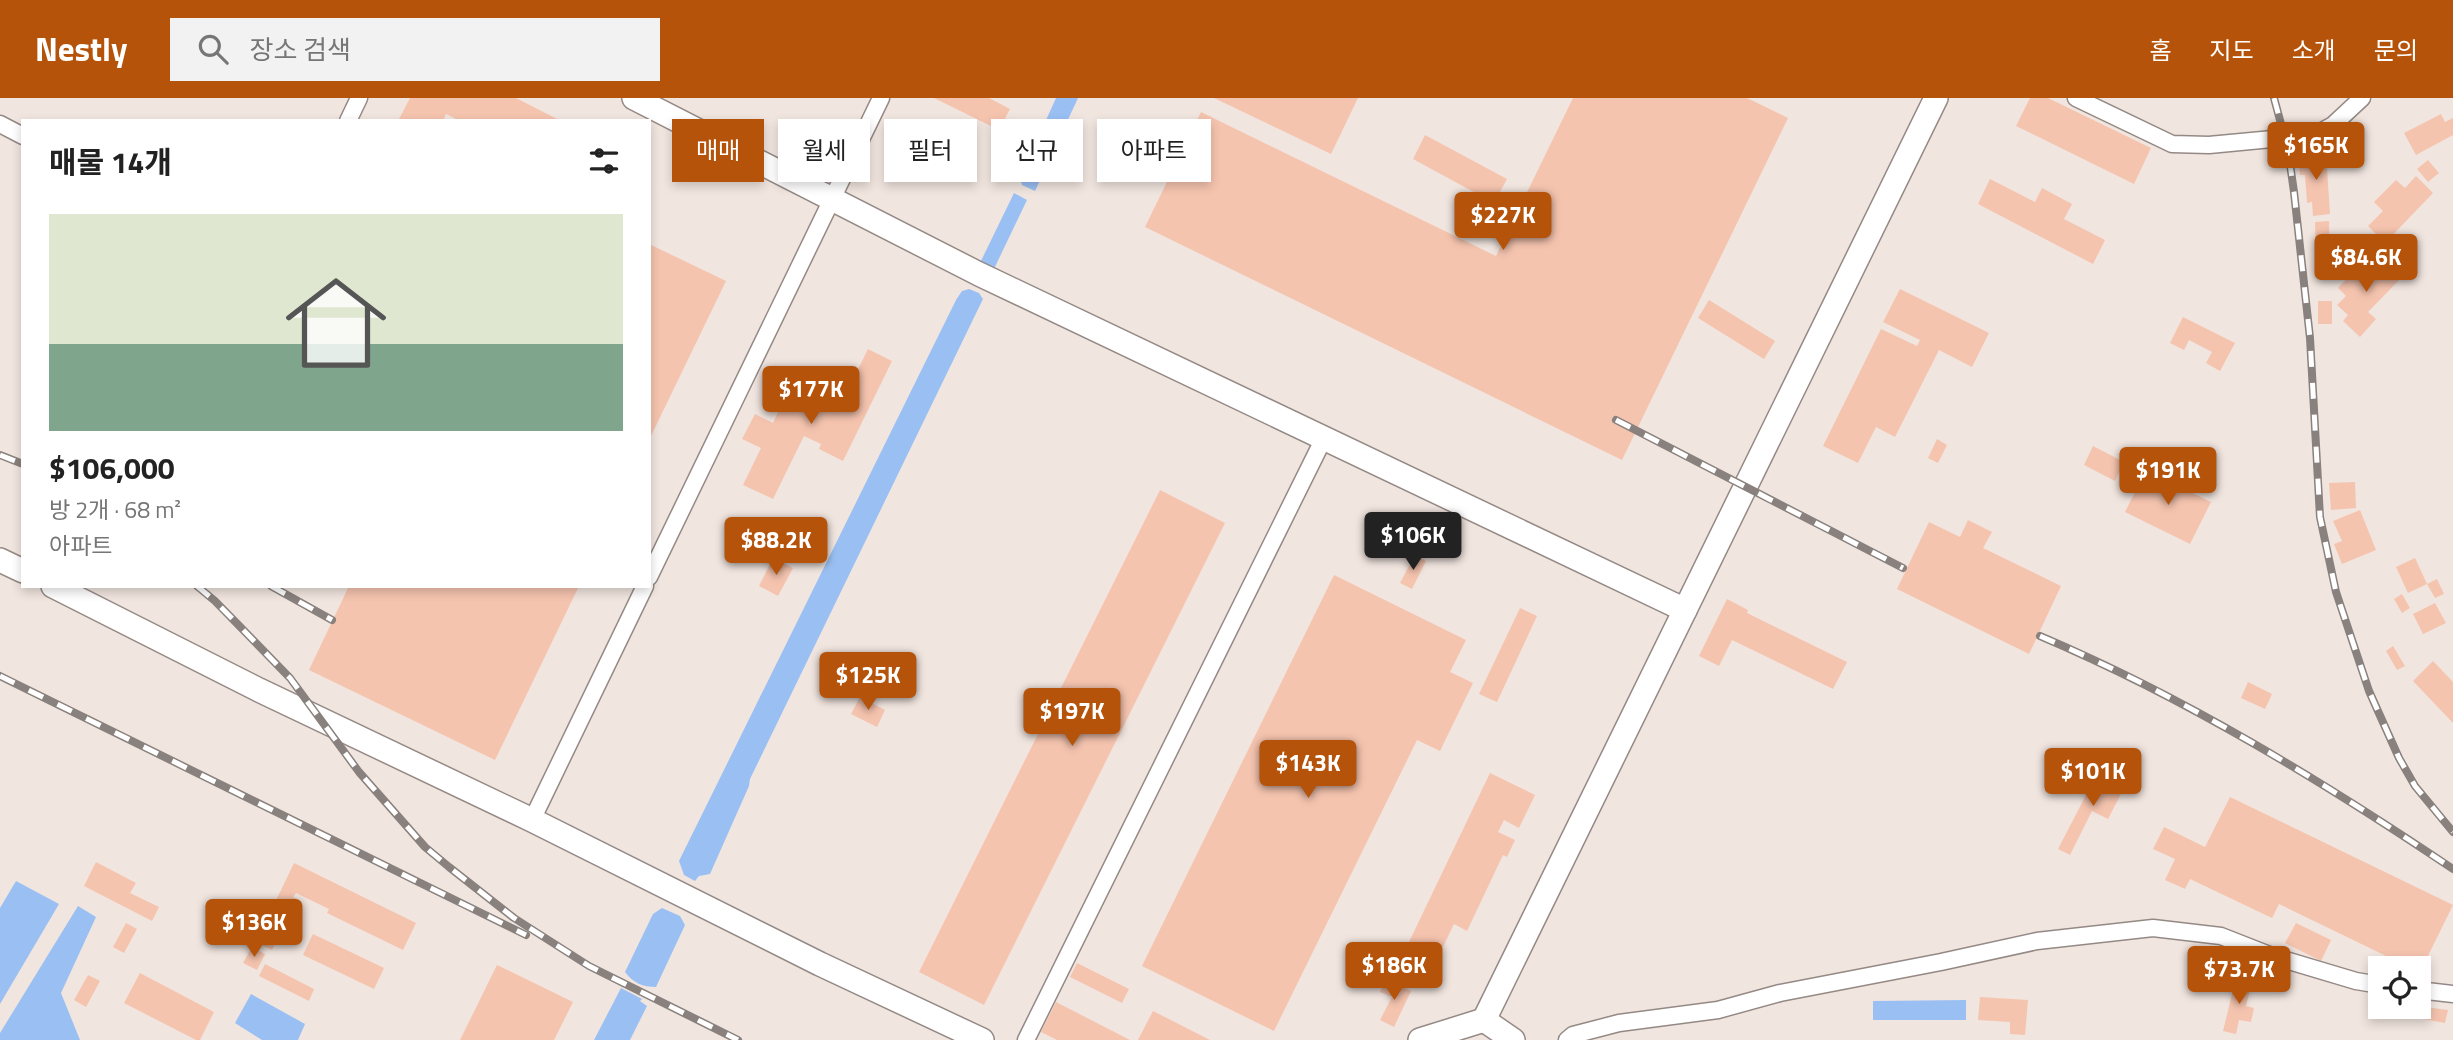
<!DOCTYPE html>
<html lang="ko">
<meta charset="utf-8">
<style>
:root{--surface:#fff;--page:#f2f2f2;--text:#222;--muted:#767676;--accent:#b45309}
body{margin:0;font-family:"Titillium Web","Noto Sans KR",sans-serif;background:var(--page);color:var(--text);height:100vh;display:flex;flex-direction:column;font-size:26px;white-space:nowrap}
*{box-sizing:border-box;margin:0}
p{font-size:23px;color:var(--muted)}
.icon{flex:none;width:38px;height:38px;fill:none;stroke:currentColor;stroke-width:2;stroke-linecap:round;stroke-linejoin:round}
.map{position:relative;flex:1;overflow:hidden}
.panel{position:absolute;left:21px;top:21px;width:630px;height:469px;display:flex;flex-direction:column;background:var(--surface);border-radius:0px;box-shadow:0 4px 10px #0003}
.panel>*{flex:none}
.guide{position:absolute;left:672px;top:21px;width:665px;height:63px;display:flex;gap:14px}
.tools{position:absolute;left:2368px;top:858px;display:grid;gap:14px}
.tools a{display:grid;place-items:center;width:63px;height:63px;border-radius:0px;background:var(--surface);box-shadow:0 4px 10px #0003;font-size:35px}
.price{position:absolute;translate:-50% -60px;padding:0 16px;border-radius:7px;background:var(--accent);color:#fff;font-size:23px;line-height:46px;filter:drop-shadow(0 2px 4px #0008)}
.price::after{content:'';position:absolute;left:50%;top:42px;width:21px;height:16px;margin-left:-10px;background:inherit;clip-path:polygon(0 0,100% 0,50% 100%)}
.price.current{background:#222;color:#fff}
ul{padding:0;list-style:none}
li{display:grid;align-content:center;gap:14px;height:371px;padding:0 28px}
li span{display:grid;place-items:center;height:217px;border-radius:0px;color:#555}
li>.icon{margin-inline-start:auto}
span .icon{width:126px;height:126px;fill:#fffc;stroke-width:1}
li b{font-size:30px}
h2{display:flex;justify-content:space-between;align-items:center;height:84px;padding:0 28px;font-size:30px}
.pill{padding:0 24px;border-radius:0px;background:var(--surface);box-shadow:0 4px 10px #0003;font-size:24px;line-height:63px}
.pill.current{background:var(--accent);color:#fff}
header{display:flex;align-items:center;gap:42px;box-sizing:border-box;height:98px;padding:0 35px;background:var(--accent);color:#fff}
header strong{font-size:33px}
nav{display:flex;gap:38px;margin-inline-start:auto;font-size:24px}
.search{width:490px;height:63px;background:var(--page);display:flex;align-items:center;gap:18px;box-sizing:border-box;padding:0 24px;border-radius:0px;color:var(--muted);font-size:26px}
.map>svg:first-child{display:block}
</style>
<header>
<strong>Nestly</strong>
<div class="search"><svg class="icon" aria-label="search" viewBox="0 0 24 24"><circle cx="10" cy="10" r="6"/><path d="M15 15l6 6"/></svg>장소 검색</div>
<nav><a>홈</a><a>지도</a><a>소개</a><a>문의</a></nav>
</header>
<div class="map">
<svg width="2453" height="942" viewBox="0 0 2453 942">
<rect width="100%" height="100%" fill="#f1e5df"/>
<!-- water -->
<g fill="#9ac0f3">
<path d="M1056,0H1078L1035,93L1022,87L1020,80Z"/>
<path d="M1014,95L1027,102L993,173L979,167Z"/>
<path d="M969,191L979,195L983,201L750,681L749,688L710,776L699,778L695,783L684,777L679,763L956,202L962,193Z"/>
<path d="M16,783L59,806L0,906V810Z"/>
<path d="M78,808L96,819L61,895L80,942H0V935Z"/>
<path d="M662,810L680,818L685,827L656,889C643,889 633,885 625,874L653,816Z"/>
<path d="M621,890L642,901L640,903L647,908L630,942H594Z"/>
<path d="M251,896L305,926L298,942H262L235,925Z"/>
<path d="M1966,902V922H1873V903Z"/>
</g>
<!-- building -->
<g fill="#f5c4af">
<path d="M410,0H516L561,23H460L446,16L443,23H398Z"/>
<path d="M934,0H989L1010,11L999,32Z"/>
<path d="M1214,0H1358L1331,56Z"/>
<path d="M1573,0H1747L1788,20L1622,362L1145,129L1201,14L1496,158Z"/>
<path d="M2030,0H2048L2151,50L2134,86L2016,28Z"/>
<path d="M2441,16L2445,24L2453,20V37L2416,57L2404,35Z"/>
<path d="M1425,37L1507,81L1494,105L1413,61Z"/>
<path d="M2326,55L2330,116L2313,118L2312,104L2307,105L2305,77H2300L2298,57Z"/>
<path d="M2428,62L2439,75L2428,84L2417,71Z"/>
<path d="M2416,78L2433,95L2385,145L2368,128L2383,113L2374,104L2396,82L2405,90Z"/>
<path d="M1990,81L2035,104L2042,90L2072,106L2064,121L2105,142L2093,166L1978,106Z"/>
<path d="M2329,123L2330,161L2316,162L2315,124Z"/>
<path d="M649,146L726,183L649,342Z"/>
<path d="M2387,161L2404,177L2368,214L2376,221L2360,239L2343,223L2348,217L2337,207L2346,198L2338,190L2360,167L2371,178Z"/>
<path d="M1900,191L1989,235L1972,269L1939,252L1895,339L1876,329L1858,365L1823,348L1881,231L1917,248L1920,242L1883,224Z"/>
<path d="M1709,202L1775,243L1764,261L1698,220Z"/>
<rect x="2318" y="203" width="14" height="23"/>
<path d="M2183,219L2235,245L2220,273L2206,265L2212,254L2189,242L2184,252L2170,245Z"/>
<path d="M868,251L892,263L843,363L819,351L821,346L804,338L773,401L743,387L761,350L742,341L755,316L773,325L790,288L838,312Z"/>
<path d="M1937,341L1947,347L1938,365L1928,360Z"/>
<path d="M2093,348L2124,364L2115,383L2084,367Z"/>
<path d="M2146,372L2211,404L2190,446L2125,414Z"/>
<path d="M2355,384L2356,410L2331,412L2329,385Z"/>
<path d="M1160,392L1225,425L984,907L919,874Z"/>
<path d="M2360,412L2376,452L2342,466L2334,446L2342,443L2333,423Z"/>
<path d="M1968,422L1992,434L1983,450L2061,488L2029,556L1897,491L1929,424L1960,439Z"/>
<path d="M1415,457L1426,463L1412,491L1400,485Z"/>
<path d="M773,460L793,470L778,498L759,488Z"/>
<path d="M2415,460L2427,486L2408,495L2396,469Z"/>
<path d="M1334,477L1466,542L1450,574L1473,585L1440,653L1417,642L1274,933L1142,868Z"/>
<path d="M2437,481L2444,496L2435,500L2427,486Z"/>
<path d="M349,488H579L495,662L309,572Z"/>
<path d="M2402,496L2410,510L2402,515L2394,501Z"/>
<path d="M1727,501L1748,512L1747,515L1847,564L1833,591L1732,542L1719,568L1699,558Z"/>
<path d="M2435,505L2446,525L2423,536L2413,516Z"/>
<path d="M1520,510L1537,518L1497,604L1479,596Z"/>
<path d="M2393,548L2405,568L2397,572L2386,553Z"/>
<path d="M2433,563L2453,584V625L2413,583Z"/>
<path d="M2248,584L2272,596L2265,611L2241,600Z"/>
<path d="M860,599L885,612L877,629L851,616Z"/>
<path d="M2098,674L2125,688L2108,721L2092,713L2070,757L2058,751Z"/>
<path d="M1490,675L1535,697L1519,730L1504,722L1498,734L1515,742L1507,759L1503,757L1467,833L1454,826L1426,884L1397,869Z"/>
<path d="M2230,699L2453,807L2420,874L2418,870H2411L2279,806L2272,820L2190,781L2185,791L2165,782L2175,761L2153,751L2164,729L2205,749Z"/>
<path d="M96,764L136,785L130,795L159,809L152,823L84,788Z"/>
<path d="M294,765L416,825L403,852L327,815L329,811L296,795L293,799L297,801L272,852L256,844Z"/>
<path d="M126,825L137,831L124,855L113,849Z"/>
<path d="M2296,825L2331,842L2321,863L2285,845Z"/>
<path d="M313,836L384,870L374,891L303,857Z"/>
<path d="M252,849L265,856L257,872L243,865Z"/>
<path d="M1077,865L1129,891L1122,905L1070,879Z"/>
<path d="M265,866L314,891L309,903L259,878Z"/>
<path d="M497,867L573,904L554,942H460Z"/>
<path d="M140,875L214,914L200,942H196L124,905Z"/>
<path d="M88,877L100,883L86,909L74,902Z"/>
<path d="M2236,880L2252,884L2246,908L2254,910L2251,924L2239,922L2236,936L2223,933Z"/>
<path d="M1386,881L1411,893L1394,929L1380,922L1392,899L1380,894Z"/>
<path d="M1980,899L2028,902L2025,937L2010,936V924L1978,922Z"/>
<path d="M1056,904L1130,942H1057L1041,934Z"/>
<path d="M2425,909L2448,912L2445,925L2423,921Z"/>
<path d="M1153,913L1210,942H1138Z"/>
</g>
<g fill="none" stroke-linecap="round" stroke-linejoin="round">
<!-- street casing -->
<g stroke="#958985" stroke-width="19">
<g id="street">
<path d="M2076,0L2172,46L2209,47L2315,37L2333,27L2362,0"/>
<path d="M348,23L359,0"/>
<path d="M0,26L23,38"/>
<path d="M649,479L881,0"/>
<path d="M532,722L645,488"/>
<path d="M2418,892L2453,896"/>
<path d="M1026,942L1324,340"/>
<path d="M1567,942L1573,937L1619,925L1718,912L1780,895L1941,864L2037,843L2153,830L2221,838L2272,858L2356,883L2380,887"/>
</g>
</g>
<!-- secondary casing -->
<g stroke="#958985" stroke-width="26">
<g id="secondary">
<path d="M634,0L979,176L1685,512"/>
<path d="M0,462L23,473"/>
<path d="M53,488L259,592L532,722L820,866L982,942"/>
<path d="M1484,922L1513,942"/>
<path d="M1420,942L1484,922L1936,0"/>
</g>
</g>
<!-- street -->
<use href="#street" stroke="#fff" stroke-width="16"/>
<!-- secondary -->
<use href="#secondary" stroke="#fff" stroke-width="23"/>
<!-- rail casing -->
<g stroke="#89817d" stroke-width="8">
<g id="rail">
<path d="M2274,0L2288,52L2294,94L2310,240L2320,419L2336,494L2369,593L2399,660L2415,688L2453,734"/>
<path d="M1616,322L1903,470"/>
<path d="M0,357L23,366"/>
<path d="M197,488L215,503L290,580L359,674L425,749L449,769L514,820L589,868L738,942"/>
<path d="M271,488L332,522"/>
<path d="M2040,538C2186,600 2322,683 2453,771"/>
<path d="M0,578L526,837"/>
</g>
</g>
<!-- rail -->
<use href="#rail" stroke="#fff" stroke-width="5" stroke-dasharray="16" stroke-linecap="butt"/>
</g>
</svg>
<div class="tools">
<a><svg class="icon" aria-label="locate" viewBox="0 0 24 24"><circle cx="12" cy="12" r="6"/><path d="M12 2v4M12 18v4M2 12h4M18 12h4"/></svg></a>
</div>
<b class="price" style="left:2316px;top:84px">$165K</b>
<b class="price" style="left:1503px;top:154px">$227K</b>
<b class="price" style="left:2366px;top:196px">$84.6K</b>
<b class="price" style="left:811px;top:328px">$177K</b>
<b class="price" style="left:2168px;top:409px">$191K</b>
<b class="price current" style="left:1413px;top:474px">$106K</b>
<b class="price" style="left:776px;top:479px">$88.2K</b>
<b class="price" style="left:868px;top:614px">$125K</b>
<b class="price" style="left:1072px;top:650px">$197K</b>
<b class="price" style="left:1308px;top:702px">$143K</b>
<b class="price" style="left:2093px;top:710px">$101K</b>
<b class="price" style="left:254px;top:861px">$136K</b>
<b class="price" style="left:1394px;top:904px">$186K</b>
<b class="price" style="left:2239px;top:908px">$73.7K</b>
<div class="guide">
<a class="pill current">매매</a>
<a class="pill">월세</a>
<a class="pill">필터</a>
<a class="pill">신규</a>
<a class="pill">아파트</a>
</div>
<section class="panel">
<h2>매물 14개<svg class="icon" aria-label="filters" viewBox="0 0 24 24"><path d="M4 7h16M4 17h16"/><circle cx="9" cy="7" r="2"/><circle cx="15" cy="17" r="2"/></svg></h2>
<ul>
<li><span style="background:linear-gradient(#dfe7d0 60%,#7fa58c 0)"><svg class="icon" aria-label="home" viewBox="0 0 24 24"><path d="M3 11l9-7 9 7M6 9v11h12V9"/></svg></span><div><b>$106,000</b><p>방 2개 · 68 m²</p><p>아파트</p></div></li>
</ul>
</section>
</div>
